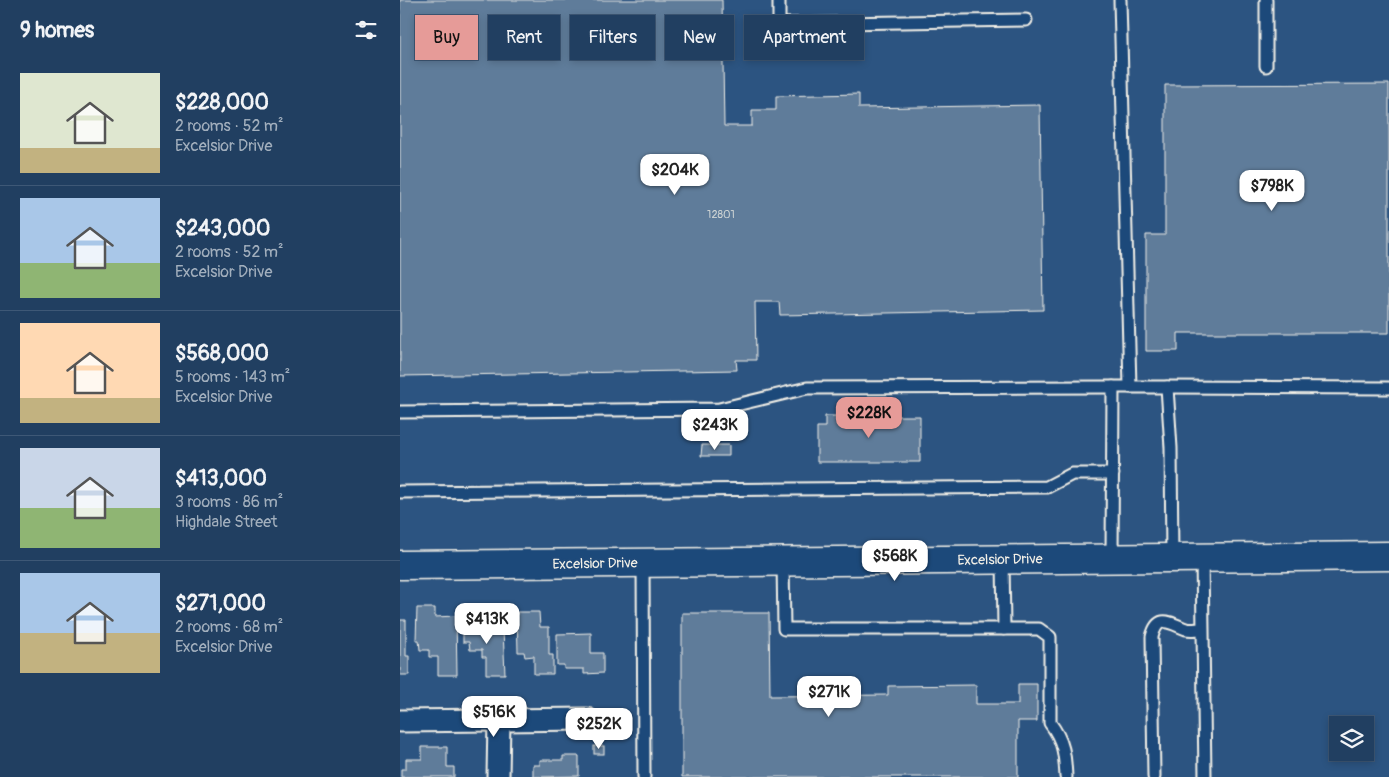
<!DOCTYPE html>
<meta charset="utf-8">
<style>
:root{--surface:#213f61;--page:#294667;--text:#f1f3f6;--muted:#a2afbd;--line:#3e5876;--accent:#e69b98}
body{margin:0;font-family:Pangolin,sans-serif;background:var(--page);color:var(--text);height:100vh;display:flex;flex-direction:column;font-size:19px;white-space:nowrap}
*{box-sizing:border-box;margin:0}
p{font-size:16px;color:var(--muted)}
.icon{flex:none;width:28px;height:28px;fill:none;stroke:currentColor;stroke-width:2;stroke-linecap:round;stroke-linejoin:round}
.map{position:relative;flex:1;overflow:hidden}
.drawer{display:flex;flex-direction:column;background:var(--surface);width:400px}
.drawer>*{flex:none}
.hud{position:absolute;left:15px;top:15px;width:475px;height:45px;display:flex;gap:10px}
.controls{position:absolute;left:929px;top:716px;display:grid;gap:10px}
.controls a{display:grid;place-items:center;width:45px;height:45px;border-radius:0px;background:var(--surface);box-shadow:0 2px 8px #0003,0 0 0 1px var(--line);font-size:25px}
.price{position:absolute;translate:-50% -42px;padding:0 11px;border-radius:10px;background:#fff;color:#222;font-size:16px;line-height:32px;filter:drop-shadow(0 1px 2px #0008)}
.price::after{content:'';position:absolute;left:50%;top:30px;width:15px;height:11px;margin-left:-8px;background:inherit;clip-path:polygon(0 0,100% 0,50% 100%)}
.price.selected{background:var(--accent);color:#111}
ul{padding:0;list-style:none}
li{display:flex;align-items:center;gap:15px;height:125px;padding:0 20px}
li+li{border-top:1px solid var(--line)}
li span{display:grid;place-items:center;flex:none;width:140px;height:100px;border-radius:0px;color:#555}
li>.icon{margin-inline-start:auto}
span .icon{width:60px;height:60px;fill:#fffc;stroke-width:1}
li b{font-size:21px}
h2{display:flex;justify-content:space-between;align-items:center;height:60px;padding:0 20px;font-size:21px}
.chip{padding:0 18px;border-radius:0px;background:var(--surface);box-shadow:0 2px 8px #0003,0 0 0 1px var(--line);font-size:18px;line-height:45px}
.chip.selected{background:var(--accent);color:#111}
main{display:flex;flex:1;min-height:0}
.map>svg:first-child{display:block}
</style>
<main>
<section class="drawer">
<h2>9 homes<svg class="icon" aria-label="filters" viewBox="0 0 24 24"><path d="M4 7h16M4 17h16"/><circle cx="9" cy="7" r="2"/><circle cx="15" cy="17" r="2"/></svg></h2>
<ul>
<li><span style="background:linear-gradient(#dfe7d0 75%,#c2b280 0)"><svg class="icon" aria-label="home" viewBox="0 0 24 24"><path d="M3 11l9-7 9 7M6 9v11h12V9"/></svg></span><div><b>$228,000</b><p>2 rooms · 52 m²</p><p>Excelsior Drive</p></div></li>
<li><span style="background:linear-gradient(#a9c7e8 65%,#8fb573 0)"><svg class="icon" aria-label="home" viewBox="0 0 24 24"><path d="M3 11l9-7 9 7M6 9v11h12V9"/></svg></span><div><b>$243,000</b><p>2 rooms · 52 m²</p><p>Excelsior Drive</p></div></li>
<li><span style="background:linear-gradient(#ffd9b3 75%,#c2b280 0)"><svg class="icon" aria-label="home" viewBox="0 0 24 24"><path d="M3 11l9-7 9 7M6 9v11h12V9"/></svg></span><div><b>$568,000</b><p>5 rooms · 143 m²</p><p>Excelsior Drive</p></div></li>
<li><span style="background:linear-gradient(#c9d6e8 60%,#8fb573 0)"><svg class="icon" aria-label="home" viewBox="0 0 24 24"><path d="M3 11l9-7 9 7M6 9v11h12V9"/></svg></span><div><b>$413,000</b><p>3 rooms · 86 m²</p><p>Highdale Street</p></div></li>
<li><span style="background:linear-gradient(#a9c7e8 60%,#c2b280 0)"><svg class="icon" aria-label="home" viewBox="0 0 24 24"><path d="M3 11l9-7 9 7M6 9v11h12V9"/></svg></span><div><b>$271,000</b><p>2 rooms · 68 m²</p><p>Excelsior Drive</p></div></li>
</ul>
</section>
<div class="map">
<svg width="989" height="777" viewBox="0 0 989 777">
<rect width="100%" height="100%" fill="#2c5481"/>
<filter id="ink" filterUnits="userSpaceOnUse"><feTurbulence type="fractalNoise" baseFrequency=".02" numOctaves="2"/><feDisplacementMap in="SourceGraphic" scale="10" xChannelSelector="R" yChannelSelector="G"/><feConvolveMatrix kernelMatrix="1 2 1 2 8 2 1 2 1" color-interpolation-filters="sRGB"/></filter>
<g filter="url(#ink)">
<!-- building -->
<g fill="#5e7b9a" stroke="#f4f1e8">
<path d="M0,0H322L324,126H352V110H376V96L459,94V108L640,105L643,310L380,315L379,302H355L356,360H336L337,370L0,376Z"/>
<path d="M989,84V333H778V351H746V235H765V85Z"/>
<path d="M425,416H520V462H417V427H425Z"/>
<path d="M302,445H329V456H301Z"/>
<path d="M17,608H35V617L56,616L57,675H38V657H29V650H20L19,640H16Z"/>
<path d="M117,612H139L140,627H149V655H153V674H134V656L125,657L124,652H118Z"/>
<path d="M282,613H369L370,696L488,695V686L576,685V704H618V684H637V721H618V777H282Z"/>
<path d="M69,618H87V630H103L105,674H86V657H82V650H70L69,642H63V631H70Z"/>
<path d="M0,620H6V656H9V675H0Z"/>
<path d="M191,633V653H203V673L184,674V669H164V665H157V634Z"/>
<rect x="194" y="746" width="10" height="8"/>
<path d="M22,747H47V767H54V777H1V769H6V759H22Z"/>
<path d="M163,756H179V776L133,777V765H140V760H163Z"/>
</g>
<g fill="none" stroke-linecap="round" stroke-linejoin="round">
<!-- lane casing -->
<g stroke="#f4f1e8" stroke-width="15">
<g id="lane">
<path d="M379,0V24L626,20"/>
<path d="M720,0L730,387"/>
<path d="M866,0V66"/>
<path d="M767,387L989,388"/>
<path d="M0,412L319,409L407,388L713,387"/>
<path d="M0,492L647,487L672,474H713"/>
<path d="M712,557L713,387H767L771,448L772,557"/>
<path d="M802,558L805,777"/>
<path d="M243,562L244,777"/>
<path d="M383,562L384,629H604L603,559"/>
<path d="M604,629H639L650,637V723C664,741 665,756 666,777"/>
<path d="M754,777L752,637C758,613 770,623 786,629C790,630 797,629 802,629"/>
</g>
</g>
<!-- street casing -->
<g stroke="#f4f1e8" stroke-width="25">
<g id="street">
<path d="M0,721L187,719"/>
<path d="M98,777L99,720"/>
</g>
</g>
<!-- secondary casing -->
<g stroke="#f4f1e8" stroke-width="31">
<path id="secondary" d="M0,565L989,556"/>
</g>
<!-- lane -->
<use href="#lane" stroke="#1f4a7a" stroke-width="11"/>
<!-- street -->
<use href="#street" stroke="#1f4a7a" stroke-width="21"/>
<!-- secondary -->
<use href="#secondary" stroke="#1f4a7a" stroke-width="28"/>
</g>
</g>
<g text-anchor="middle" stroke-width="4.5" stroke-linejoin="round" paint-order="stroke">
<!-- number labels -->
<g font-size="11" fill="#ced4d4">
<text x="321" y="218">12801</text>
</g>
<!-- street labels -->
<g font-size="14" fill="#f4f1e8" stroke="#1f4a7a">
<text transform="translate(600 559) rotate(-1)" y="5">Excelsior Drive</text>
<text transform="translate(195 563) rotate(-1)" y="5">Excelsior Drive</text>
</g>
</g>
</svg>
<div class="controls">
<a><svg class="icon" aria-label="layers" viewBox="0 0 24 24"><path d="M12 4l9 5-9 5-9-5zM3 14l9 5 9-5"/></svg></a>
</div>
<b class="price" style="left:275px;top:196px">$204K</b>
<b class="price" style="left:872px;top:212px">$798K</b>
<b class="price selected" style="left:469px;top:439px">$228K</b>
<b class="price" style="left:315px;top:451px">$243K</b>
<b class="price" style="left:495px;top:582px">$568K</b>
<b class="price" style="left:87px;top:645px">$413K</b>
<b class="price" style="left:429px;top:718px">$271K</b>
<b class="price" style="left:94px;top:738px">$516K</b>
<b class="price" style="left:199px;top:750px">$252K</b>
<div class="hud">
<a class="chip selected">Buy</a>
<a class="chip">Rent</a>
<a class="chip">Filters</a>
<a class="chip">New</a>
<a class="chip">Apartment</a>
</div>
</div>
</main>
